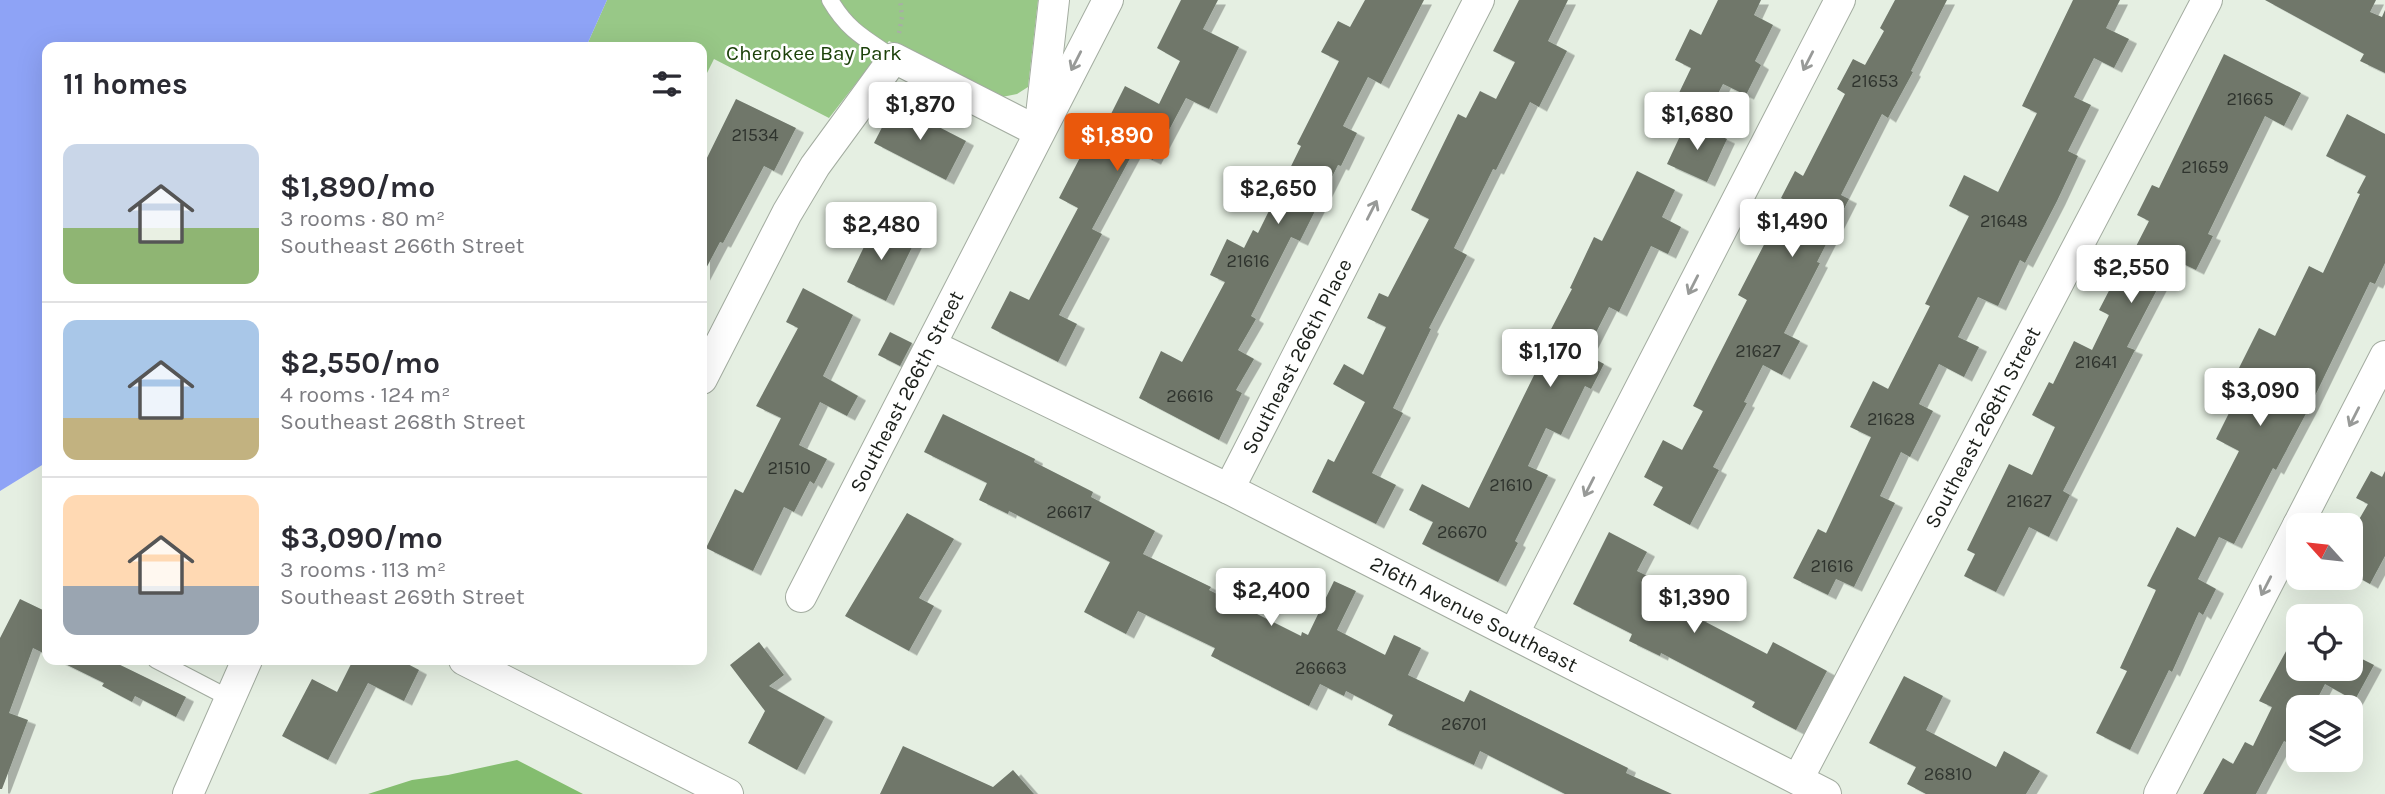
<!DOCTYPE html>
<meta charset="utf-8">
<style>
:root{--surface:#fff;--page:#f7f7f7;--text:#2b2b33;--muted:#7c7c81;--line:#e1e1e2;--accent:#ea580c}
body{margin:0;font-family:Karla,sans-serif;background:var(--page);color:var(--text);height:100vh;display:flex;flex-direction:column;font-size:26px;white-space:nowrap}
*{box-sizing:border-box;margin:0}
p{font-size:23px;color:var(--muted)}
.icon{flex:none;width:38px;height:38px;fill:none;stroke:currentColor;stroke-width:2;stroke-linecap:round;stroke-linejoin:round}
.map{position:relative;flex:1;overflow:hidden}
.side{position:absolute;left:42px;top:42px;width:665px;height:623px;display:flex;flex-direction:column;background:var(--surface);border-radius:14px;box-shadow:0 7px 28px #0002}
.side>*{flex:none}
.needle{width:46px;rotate:297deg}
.buttons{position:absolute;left:2286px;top:513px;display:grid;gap:14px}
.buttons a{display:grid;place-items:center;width:77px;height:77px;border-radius:14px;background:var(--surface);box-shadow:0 7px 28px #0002;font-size:35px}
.price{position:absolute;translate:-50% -60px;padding:0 16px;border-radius:7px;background:#fff;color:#222;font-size:23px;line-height:46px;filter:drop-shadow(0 2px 4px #0008)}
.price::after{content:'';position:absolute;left:50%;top:42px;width:21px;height:16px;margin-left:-10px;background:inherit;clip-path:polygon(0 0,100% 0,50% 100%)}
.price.active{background:var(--accent);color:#fff}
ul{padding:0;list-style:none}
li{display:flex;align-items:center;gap:21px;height:175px;padding:0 21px}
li+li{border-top:2px solid var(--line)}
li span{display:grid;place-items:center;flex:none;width:196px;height:140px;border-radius:14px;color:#555}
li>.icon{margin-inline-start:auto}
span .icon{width:84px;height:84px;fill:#fffc;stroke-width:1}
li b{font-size:30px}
h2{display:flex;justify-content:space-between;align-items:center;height:84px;padding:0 21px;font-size:30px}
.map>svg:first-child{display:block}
</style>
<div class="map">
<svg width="2385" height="794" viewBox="0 0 2385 794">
<defs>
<filter id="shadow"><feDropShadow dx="8" dy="4.5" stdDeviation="0" flood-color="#0004"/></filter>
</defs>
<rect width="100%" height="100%" fill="#e5efe2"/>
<!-- green -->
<path fill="#98c887" d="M607,0H1038L1028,87L1017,94L1002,97L889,41L829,118L714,59L702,83V47H586Z"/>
<!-- forest -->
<path fill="#84bd6f" d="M517,760L583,794H368L412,780L448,775Z"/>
<!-- water -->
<path fill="#8ea3f6" d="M0,0H607L586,47H47V462L0,491Z"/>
<!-- building -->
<g fill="#6f776b" filter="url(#shadow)">
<path d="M1181,0H1218L1203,29L1239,47L1209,109L1186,98L1153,160L1134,151L1092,229L1102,234L1059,315L1077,324L1058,362L991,328L1010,291L1029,300L1078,208L1059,198L1085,148L1092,152L1125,86L1159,104L1180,61L1157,48Z"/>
<path d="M1365,0H1424L1381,84L1368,77L1343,126L1357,133L1341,166L1338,165L1300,241L1291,237L1251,316L1256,319L1238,350L1254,359L1236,390L1242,393L1219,440L1139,398L1161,351L1182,362L1225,282L1210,275L1227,239L1244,248L1253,230L1258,233L1301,146L1297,144L1339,61L1321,52L1338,21L1350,27Z"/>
<path d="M1519,0H1568L1548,41L1567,51L1539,107L1530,102L1496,170L1493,169L1454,248L1467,255L1429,328L1431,329L1393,408L1403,413L1372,473L1396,485L1376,524L1312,492L1328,459L1334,462L1365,402L1333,384L1344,364L1363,375L1386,327L1367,318L1379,293L1388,297L1429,219L1411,210L1458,114L1466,118L1480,91L1496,99L1515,62L1493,51Z"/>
<path d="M1718,0H1761L1754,15L1773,25L1755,61L1761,65L1746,95L1723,84L1709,111L1678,95L1691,68L1675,60L1690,29L1701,35Z"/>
<path d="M1895,0H1947L1911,71L1913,72L1888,118L1882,114L1841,195L1849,199L1817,262L1820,263L1784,333L1800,341L1782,375L1763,365L1744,402L1747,403L1713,467L1719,470L1690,525L1653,505L1663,487L1644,477L1663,440L1682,450L1703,411L1693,406L1747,300L1738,295L1768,237L1781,243L1799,207L1781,198L1795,171L1803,176L1845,94L1837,89L1853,59L1865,65L1884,31L1880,28Z"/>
<path d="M2073,0H2120L2106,28L2129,39L2114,68L2094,58L2074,97L2091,105L2068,151L2078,156L2057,201L2025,263L2020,260L1998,306L1978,297L1958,337L1979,347L1964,377L1939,364L1919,404L1933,411L1910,457L1901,452L1880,496L1895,503L1854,587L1836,579L1828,595L1793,578L1818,529L1826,533L1871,437L1850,427L1873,381L1888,389L1930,306L1925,304L1969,216L1949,206L1964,175L1998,192L2037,113L2022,106Z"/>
<path d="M2265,0H2376L2370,12L2382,17L2385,10V73L2360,61L2364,54Z"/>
<path d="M2224,54L2301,93L2284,126L2265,116L2208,234L2213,236L2196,270L2173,259L2127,347L2135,350L2063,491L2070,495L2049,537L2029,527L1996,592L1964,576L1975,554L1967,550L2009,464L2032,475L2055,427L2032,415L2049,382L2053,384L2074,341L2092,350L2109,315L2099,310L2126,258L2129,260L2149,221L2137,215L2152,185L2159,188Z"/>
<path d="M736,99L796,128L774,171L764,166L723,243L720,242L702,276V168Z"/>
<path d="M894,104L966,141L946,180L874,143Z"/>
<path d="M2347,114L2385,134V263L2375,284L2370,282L2310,406L2276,470L2273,468L2234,544L2219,537L2198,579L2216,589L2203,615L2199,612L2172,672L2169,670L2130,750L2096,733L2127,671L2120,668L2156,590L2147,586L2177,527L2195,537L2239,451L2216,439L2248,375L2238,370L2259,328L2275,336L2309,266L2323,273L2360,194L2357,193L2366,176L2326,156Z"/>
<path d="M1687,121L1727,139L1707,182L1667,164Z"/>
<path d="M1637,171L1675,190L1662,217L1681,227L1668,254L1651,246L1619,312L1609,307L1585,354L1604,364L1591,389L1585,386L1561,435L1546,428L1528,466L1548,475L1515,541L1518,543L1498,582L1422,544L1433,522L1409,510L1422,484L1469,508L1540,363L1535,360L1572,289L1570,288L1594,237L1602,241Z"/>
<path d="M876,222L915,241L886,301L847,282Z"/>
<path d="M803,288L853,315L823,376L858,396L847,416L820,402L799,445L827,459L814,484L810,481L794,512L784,507L753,571L706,548L735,489L743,493L781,418L756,406L798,328L786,322Z"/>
<path d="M890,332L912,343L900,366L878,355Z"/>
<path d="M943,414L1035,459L1034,462L1093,492L1091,497L1155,531L1143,554L1211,587L1209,590L1301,636L1302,632L1308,635L1334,581L1356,591L1337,630L1385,655L1394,635L1421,648L1408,675L1464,702L1470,690L1628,768L1626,773L1672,794H1565L1480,751L1474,765L1388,725L1393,715L1346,691L1344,696L1320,684L1309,706L1211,656L1215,648L1138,611L1126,634L1084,612L1110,562L1009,511L1008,514L979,500L987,483L924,452Z"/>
<path d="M2371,471L2382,477L2385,471V556L2370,584L2350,573V535L2368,504L2356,498Z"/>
<path d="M907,513L954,539L919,598L934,606L909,651L845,616Z"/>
<path d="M1609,532L1647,552L1637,571L1705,604L1698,618L1767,654L1773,642L1827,671L1796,730L1752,707L1755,702L1661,653L1660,656L1629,641L1632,634L1573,604Z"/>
<path d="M20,599L47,612V655L33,648L9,713L28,720L2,789H0V638Z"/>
<path d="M2298,629V668H2350V653L2374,665L2350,709V698L2325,684L2313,707H2298V748L2284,741L2256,794H2203L2223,758L2233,764L2245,742L2253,746L2272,707L2259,701Z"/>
<path d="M759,642L784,675L769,686L825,717L797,770L748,743L765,711L730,665Z"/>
<path d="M57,660H110L186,697L176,717L135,696L132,702L102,686L104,683Z"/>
<path d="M353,660H400L419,670L404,701L368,683L328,760L282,736L312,679L337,692Z"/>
<path d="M1904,676L1943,696L1926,730L1996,767L2004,751L2040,771L2026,794H1926L1907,784L1916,767L1869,743Z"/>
<path d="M903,746L993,787L1013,770L1034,794H880Z"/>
</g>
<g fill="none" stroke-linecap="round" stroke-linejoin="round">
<!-- lane casing -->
<g stroke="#a3aca0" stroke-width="18">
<g id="lane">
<path d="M830,0C848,31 866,39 894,58"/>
<path d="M156,660L229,698"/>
</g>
</g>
<!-- street casing -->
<g stroke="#a3aca0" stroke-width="32">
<g id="street">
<path d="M1041,115L1054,0"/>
<path id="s1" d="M931,345L1229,489L1826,794"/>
<path d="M702,379L787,213L815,166L894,58L1039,132"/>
<path id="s2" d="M1229,489L1479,0"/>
<path d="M2298,525L2385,356"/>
<path id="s3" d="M801,597L1108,0"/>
<path d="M1514,633L1840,0"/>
<path d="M464,660L728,794"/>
<path id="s4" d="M1798,779L2207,0"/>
<path d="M188,794L247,660"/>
<path d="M2159,794L2298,525"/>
</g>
</g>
<!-- path -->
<path stroke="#a7afa5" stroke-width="4.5" stroke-dasharray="2 5" stroke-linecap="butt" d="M899,33L902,17L900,0"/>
<!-- lane -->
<use href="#lane" stroke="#fff" stroke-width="16"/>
<!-- street -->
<use href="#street" stroke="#fff" stroke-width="30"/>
</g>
<!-- one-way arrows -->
<defs><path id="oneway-shaft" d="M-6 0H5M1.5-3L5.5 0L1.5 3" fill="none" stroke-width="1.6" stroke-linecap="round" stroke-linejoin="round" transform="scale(1.75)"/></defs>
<g stroke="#989a98">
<use href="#oneway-shaft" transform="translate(1076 61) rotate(117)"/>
<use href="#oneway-shaft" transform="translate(1808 61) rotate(117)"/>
<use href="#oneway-shaft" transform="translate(1372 210) rotate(-63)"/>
<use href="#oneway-shaft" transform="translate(1693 285) rotate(117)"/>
<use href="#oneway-shaft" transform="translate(2354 417) rotate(117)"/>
<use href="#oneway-shaft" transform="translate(1589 487) rotate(117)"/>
<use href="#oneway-shaft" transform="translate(2266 586) rotate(117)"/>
</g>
<g text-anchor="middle" stroke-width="5" stroke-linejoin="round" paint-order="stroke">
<!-- number labels -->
<g font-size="18" fill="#2f342e">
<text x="1875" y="87">21653</text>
<text x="2250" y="105">21665</text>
<text x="755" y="141">21534</text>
<text x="2205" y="173">21659</text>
<text x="2004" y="227">21648</text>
<text x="1248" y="267">21616</text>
<text x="1758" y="357">21627</text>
<text x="2096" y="368">21641</text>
<text x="1190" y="402">26616</text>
<text x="1891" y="425">21628</text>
<text x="789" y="474">21510</text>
<text x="1511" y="491">21610</text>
<text x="2029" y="507">21627</text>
<text x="1069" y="518">26617</text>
<text x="1462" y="538">26670</text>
<text x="1832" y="572">21616</text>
<text x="1321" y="674">26663</text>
<text x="1464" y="730">26701</text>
<text x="1948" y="780">26810</text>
</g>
<!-- park labels -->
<g font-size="21" fill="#1c410a" stroke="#fff">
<text x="814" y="60">Cherokee Bay Park</text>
</g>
<!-- street labels -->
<g font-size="21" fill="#1a1e19" stroke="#fff">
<text dy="7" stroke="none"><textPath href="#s2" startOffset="149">Southeast 266th Place</textPath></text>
<text dy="7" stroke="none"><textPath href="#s3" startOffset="231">Southeast 266th Street</textPath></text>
<text dy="7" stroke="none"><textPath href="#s4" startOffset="397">Southeast 268th Street</textPath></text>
<text dy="7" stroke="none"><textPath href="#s1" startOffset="606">216th Avenue Southeast</textPath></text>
</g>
</g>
</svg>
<div class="buttons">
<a><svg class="needle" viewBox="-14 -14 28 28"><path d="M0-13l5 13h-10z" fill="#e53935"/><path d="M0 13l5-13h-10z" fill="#7c7c81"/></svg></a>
<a><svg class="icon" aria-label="locate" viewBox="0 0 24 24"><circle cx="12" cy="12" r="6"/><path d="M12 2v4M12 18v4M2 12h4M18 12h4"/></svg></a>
<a><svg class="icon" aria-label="layers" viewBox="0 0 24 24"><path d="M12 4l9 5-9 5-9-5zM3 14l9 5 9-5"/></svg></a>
</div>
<b class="price" style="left:920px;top:142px">$1,870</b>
<b class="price" style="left:1697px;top:152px">$1,680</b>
<b class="price active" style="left:1117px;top:173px">$1,890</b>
<b class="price" style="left:1278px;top:226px">$2,650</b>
<b class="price" style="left:1792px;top:259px">$1,490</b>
<b class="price" style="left:881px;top:262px">$2,480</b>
<b class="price" style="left:2131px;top:305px">$2,550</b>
<b class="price" style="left:1550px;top:389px">$1,170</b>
<b class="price" style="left:2260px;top:428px">$3,090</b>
<b class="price" style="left:1271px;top:628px">$2,400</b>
<b class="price" style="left:1694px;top:635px">$1,390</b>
<section class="side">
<h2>11 homes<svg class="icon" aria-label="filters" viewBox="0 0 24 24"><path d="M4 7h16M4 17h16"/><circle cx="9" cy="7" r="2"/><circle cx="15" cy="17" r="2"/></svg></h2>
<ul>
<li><span style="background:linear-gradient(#c9d6e8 60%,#8fb573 0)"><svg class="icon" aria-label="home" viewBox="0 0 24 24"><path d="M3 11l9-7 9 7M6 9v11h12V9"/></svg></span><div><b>$1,890/mo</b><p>3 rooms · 80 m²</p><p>Southeast 266th Street</p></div></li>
<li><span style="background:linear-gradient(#a9c7e8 70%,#c2b280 0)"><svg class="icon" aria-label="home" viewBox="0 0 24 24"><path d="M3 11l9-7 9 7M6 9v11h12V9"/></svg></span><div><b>$2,550/mo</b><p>4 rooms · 124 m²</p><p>Southeast 268th Street</p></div></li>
<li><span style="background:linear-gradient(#ffd9b3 65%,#9aa5b1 0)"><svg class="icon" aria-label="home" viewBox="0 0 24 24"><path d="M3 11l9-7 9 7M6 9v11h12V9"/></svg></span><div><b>$3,090/mo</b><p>3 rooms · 113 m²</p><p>Southeast 269th Street</p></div></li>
</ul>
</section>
</div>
